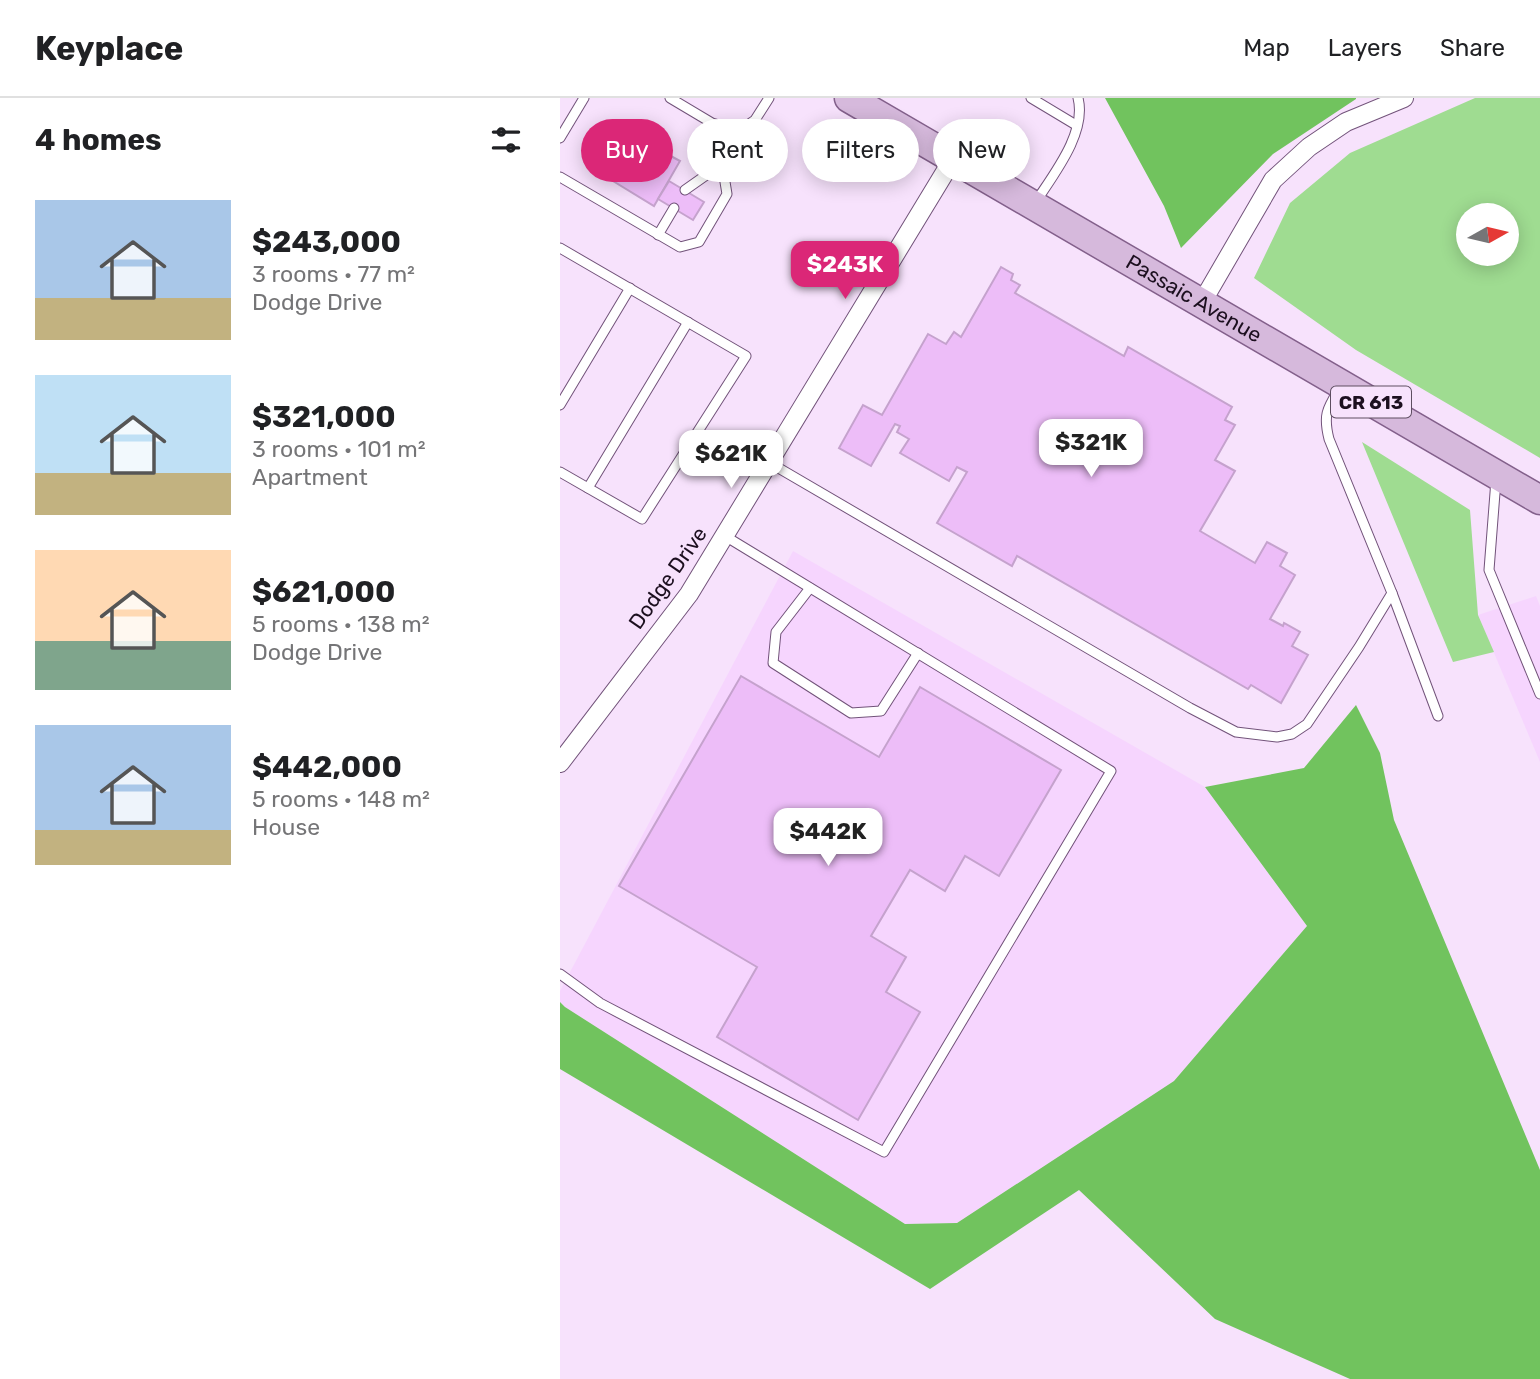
<!DOCTYPE html>
<meta charset="utf-8">
<style>
:root{--surface:#fff;--page:#f6f6f6;--text:#202124;--muted:#757577;--line:#e0e0e0;--accent:#db2777}
body{margin:0;font-family:Rubik,sans-serif;background:var(--page);color:var(--text);height:100vh;display:flex;flex-direction:column;font-size:26px;white-space:nowrap}
*{box-sizing:border-box;margin:0}
p{font-size:23px;color:var(--muted)}
.icon{flex:none;width:38px;height:38px;fill:none;stroke:currentColor;stroke-width:2;stroke-linecap:round;stroke-linejoin:round}
.map{position:relative;flex:1;overflow:hidden}
.side{display:flex;flex-direction:column;background:var(--surface);width:560px}
.side>*{flex:none}
.hud{position:absolute;left:21px;top:21px;width:665px;height:63px;display:flex;gap:14px}
.needle{width:46px;rotate:82deg}
.controls{position:absolute;left:896px;top:105px;display:grid;gap:14px}
.controls a{display:grid;place-items:center;width:63px;height:63px;border-radius:50%;background:var(--surface);box-shadow:0 4px 18px #0003;font-size:35px}
.price{position:absolute;translate:-50% -60px;padding:0 16px;border-radius:14px;background:#fff;color:#222;font-size:23px;line-height:46px;filter:drop-shadow(0 2px 4px #0008)}
.price::after{content:'';position:absolute;left:50%;top:42px;width:21px;height:16px;margin-left:-10px;background:inherit;clip-path:polygon(0 0,100% 0,50% 100%)}
.price.selected{background:var(--accent);color:#fff}
ul{padding:0;list-style:none}
li{display:flex;align-items:center;gap:21px;height:175px;padding:0 35px}
li span{display:grid;place-items:center;flex:none;width:196px;height:140px;border-radius:0px;color:#555}
li>.icon{margin-inline-start:auto}
span .icon{width:84px;height:84px;fill:#fffc;stroke-width:1}
li b{font-size:30px}
h2{display:flex;justify-content:space-between;align-items:center;height:84px;padding:0 35px;font-size:30px}
.tag{padding:0 24px;border-radius:32px;background:var(--surface);box-shadow:0 4px 18px #0003;font-size:24px;line-height:63px}
.tag.selected{background:var(--accent);color:#fff}
header{display:flex;align-items:center;gap:42px;box-sizing:border-box;height:98px;padding:0 35px;background:var(--surface);border-bottom:2px solid var(--line)}
header strong{font-size:33px}
nav{display:flex;gap:38px;margin-inline-start:auto;font-size:24px}
main{display:flex;flex:1;min-height:0}
.map>svg:first-child{display:block}
</style>
<header>
<strong>Keyplace</strong>
<nav><a>Map</a><a>Layers</a><a>Share</a></nav>
</header>
<main>
<section class="side">
<h2>4 homes<svg class="icon" aria-label="filters" viewBox="0 0 24 24"><path d="M4 7h16M4 17h16"/><circle cx="9" cy="7" r="2"/><circle cx="15" cy="17" r="2"/></svg></h2>
<ul>
<li><span style="background:linear-gradient(#a9c7e8 70%,#c2b280 0)"><svg class="icon" aria-label="home" viewBox="0 0 24 24"><path d="M3 11l9-7 9 7M6 9v11h12V9"/></svg></span><div><b>$243,000</b><p>3 rooms · 77 m²</p><p>Dodge Drive</p></div></li>
<li><span style="background:linear-gradient(#bfe0f5 70%,#c2b280 0)"><svg class="icon" aria-label="home" viewBox="0 0 24 24"><path d="M3 11l9-7 9 7M6 9v11h12V9"/></svg></span><div><b>$321,000</b><p>3 rooms · 101 m²</p><p>Apartment</p></div></li>
<li><span style="background:linear-gradient(#ffd9b3 65%,#7fa58c 0)"><svg class="icon" aria-label="home" viewBox="0 0 24 24"><path d="M3 11l9-7 9 7M6 9v11h12V9"/></svg></span><div><b>$621,000</b><p>5 rooms · 138 m²</p><p>Dodge Drive</p></div></li>
<li><span style="background:linear-gradient(#a9c7e8 75%,#c2b280 0)"><svg class="icon" aria-label="home" viewBox="0 0 24 24"><path d="M3 11l9-7 9 7M6 9v11h12V9"/></svg></span><div><b>$442,000</b><p>5 rooms · 148 m²</p><p>House</p></div></li>
</ul>
</section>
<div class="map">
<svg width="980" height="1281" viewBox="0 0 980 1281">
<rect width="100%" height="100%" fill="#f7e2fc"/>
<!-- built -->
<g fill="#f6d5fe">
<path d="M233,453L645,689L747,828L614,983L397,1125L345,1126L5,909L0,904V893Z"/>
<path d="M976,498L980,508V664L918,517Z"/>
</g>
<!-- green -->
<g fill="#9fdc91" fill-rule="evenodd">
<path d="M915,0H980V360L796,252L694,180L730,105L790,55ZM908,117H947V156H908Z"/>
<path d="M802,344L910,412L918,517L934,554L893,564Z"/>
</g>
<!-- forest -->
<g fill="#71c35e">
<path d="M545,0H796V1L713,56L621,150L604,108Z"/>
<path d="M796,607L820,655L834,722L980,1072V1281H790L655,1221L519,1092L370,1191L0,971V904L5,909L345,1126L397,1125L614,983L747,828L645,689L744,670Z"/>
</g>
<!-- building -->
<g fill="#edbdf8" stroke="#c5a2cd" stroke-width="2">
<path d="M57,26L84,43L89,35L111,49L107,56L120,63L94,108L35,72L45,56L40,53Z"/>
<path d="M109,83L144,104L133,122L98,101Z"/>
<path d="M441,169L453,176L451,182L460,187L455,195L564,258L568,249L672,309L665,322L675,327L655,362L675,373L640,433L695,465L707,444L727,455L720,468L735,477L710,521L723,528L724,525L740,534L732,548L748,557L721,605L691,587L688,591L457,458L452,468L377,425L407,374L397,369L389,383L340,355L349,341L337,334L340,328L335,326L311,368L279,350L303,307L322,317L368,236L386,246L394,234L401,239Z"/>
<path d="M181,578L319,659L360,589L501,672L439,778L405,758L385,793L350,772L311,838L346,859L326,894L360,914L298,1022L157,939L197,869L59,788Z"/>
</g>
<g fill="none" stroke-linecap="round" stroke-linejoin="round">
<!-- lane casing -->
<g stroke="#72537a" stroke-width="11">
<g id="lane">
<path d="M110,0L152,25L179,33L195,22L209,0"/>
<path d="M471,0L516,27"/>
<path d="M0,40L24,0"/>
<path d="M0,79L120,149L139,144L167,96L162,66L179,33"/>
<path d="M125,92L162,66"/>
<path d="M475,105C493,77 527,35 518,0"/>
<path d="M98,137L114,110"/>
<path d="M0,150L186,258L82,421L0,374"/>
<path d="M779,291C767,311 763,317 769,341L832,495L878,618"/>
<path d="M0,307L70,190"/>
<path d="M210,365L630,610L676,634L717,639L732,636L747,626L799,549L832,495"/>
<path d="M936,382L929,472L980,596"/>
<path d="M28,390L128,224"/>
<path d="M250,490L216,534L213,565L291,615L321,613L358,555"/>
<path d="M0,876L40,905L324,1054L551,673L165,438"/>
</g>
</g>
<!-- street casing -->
<g stroke="#72537a" stroke-width="20">
<g id="street">
<path d="M641,206L713,82L749,49L786,24L844,0"/>
<path d="M0,665L129,496L393,61"/>
</g>
</g>
<!-- primary casing -->
<g stroke="#83608b" stroke-width="31">
<g id="primary">
<path id="s1" d="M289,0L980,402"/>
</g>
</g>
<!-- lane -->
<use href="#lane" stroke="#fff" stroke-width="9"/>
<!-- street -->
<use href="#street" stroke="#fff" stroke-width="18"/>
<!-- primary -->
<use href="#primary" stroke="#d6b9dc" stroke-width="28"/>
</g>
<g text-anchor="middle" stroke-width="6" stroke-linejoin="round" paint-order="stroke">
<!-- shield labels -->
<rect fill="#f7e2fc" stroke="#5e4e61" stroke-width="2" x="771" y="288.5" width="80" height="31" rx="5"/>
<g font-size="19" font-weight="bold" fill="#1c0f1f">
<text x="811" y="311">CR 613</text>
</g>
<!-- street labels -->
<g font-size="21" fill="#1c0f1f" stroke="#f7e2fc">
<text dy="7" stroke="none"><textPath href="#s1" startOffset="399">Passaic Avenue</textPath></text>
<text transform="translate(108 480) rotate(-55)" y="7">Dodge Drive</text>
</g>
</g>
</svg>
<div class="controls">
<a><svg class="needle" viewBox="-14 -14 28 28"><path d="M0-13l5 13h-10z" fill="#e53935"/><path d="M0 13l5-13h-10z" fill="#757577"/></svg></a>
</div>
<b class="price selected" style="left:285px;top:203px">$243K</b>
<b class="price" style="left:531px;top:381px">$321K</b>
<b class="price" style="left:171px;top:392px">$621K</b>
<b class="price" style="left:268px;top:770px">$442K</b>
<div class="hud">
<a class="tag selected">Buy</a>
<a class="tag">Rent</a>
<a class="tag">Filters</a>
<a class="tag">New</a>
</div>
</div>
</main>
